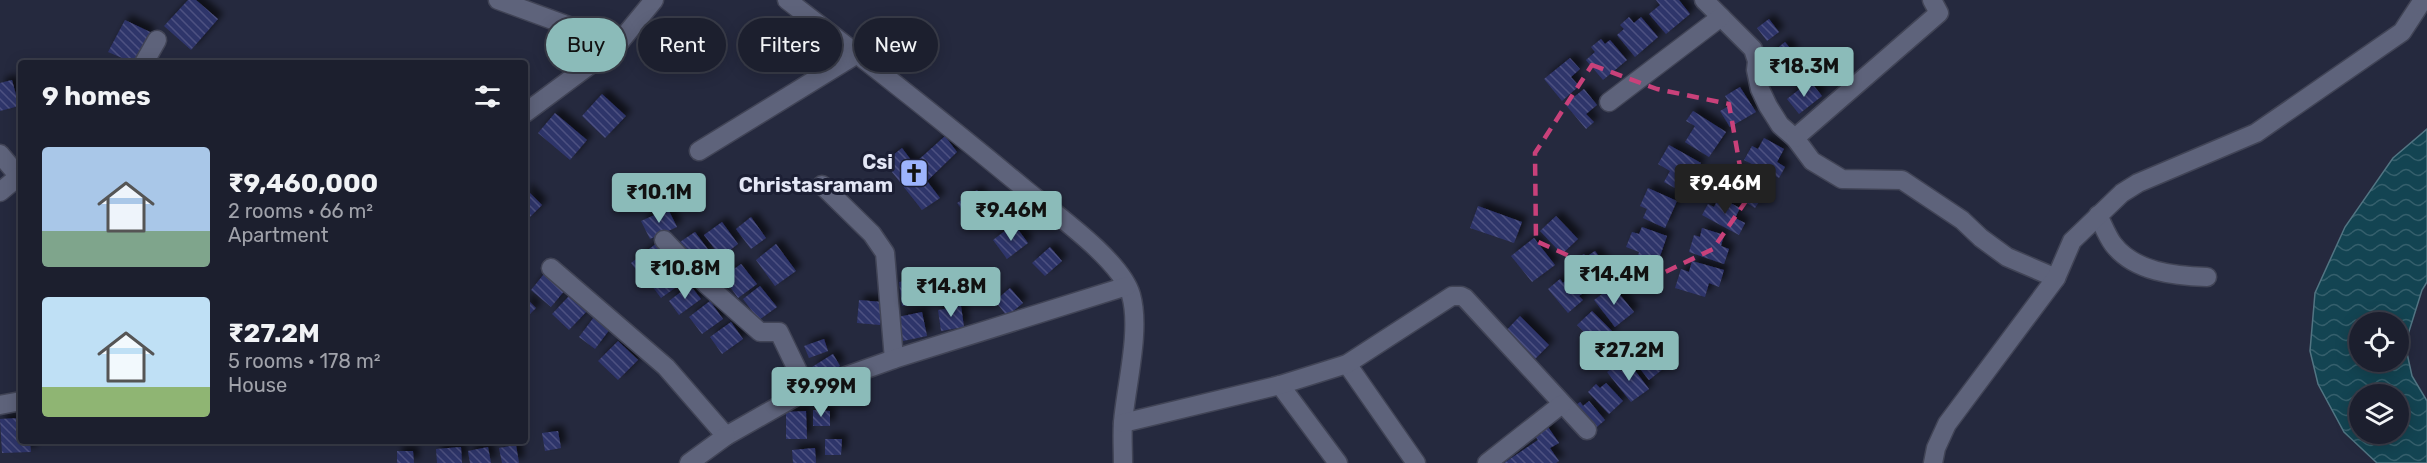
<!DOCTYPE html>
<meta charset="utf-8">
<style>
:root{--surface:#1c1f2e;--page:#252736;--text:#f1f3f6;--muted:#a0a2aa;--line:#3a3d4a;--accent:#8bbbb9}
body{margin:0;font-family:Rubik,sans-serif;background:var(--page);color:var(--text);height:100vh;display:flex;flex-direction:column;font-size:22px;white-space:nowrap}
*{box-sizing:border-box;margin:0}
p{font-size:20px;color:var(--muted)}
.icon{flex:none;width:33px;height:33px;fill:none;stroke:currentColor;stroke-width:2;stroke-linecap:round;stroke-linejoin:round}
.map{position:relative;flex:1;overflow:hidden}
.details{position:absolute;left:18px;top:60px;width:510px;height:384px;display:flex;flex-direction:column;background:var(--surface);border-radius:6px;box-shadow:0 3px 15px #0003,0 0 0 2px var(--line)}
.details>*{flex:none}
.top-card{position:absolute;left:546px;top:18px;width:570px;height:54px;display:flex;gap:12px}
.fabs{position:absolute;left:2349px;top:312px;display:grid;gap:12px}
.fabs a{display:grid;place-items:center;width:60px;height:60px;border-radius:50%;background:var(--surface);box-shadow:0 3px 15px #0003,0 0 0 2px var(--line);font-size:30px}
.price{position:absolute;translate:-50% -51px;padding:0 14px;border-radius:6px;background:var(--accent);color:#111;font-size:20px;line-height:39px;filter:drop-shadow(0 2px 3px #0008)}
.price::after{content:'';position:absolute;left:50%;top:36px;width:18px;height:14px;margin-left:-9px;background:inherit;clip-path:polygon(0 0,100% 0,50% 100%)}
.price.active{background:#222;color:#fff}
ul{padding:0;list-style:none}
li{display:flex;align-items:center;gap:18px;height:150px;padding:0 24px}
li span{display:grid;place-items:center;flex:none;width:168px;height:120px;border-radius:6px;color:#555}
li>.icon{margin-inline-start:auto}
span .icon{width:72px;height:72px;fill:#fffc;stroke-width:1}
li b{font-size:26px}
h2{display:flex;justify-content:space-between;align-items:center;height:72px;padding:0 24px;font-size:26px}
.pill{padding:0 21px;border-radius:27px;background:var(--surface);box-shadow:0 3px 15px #0003,0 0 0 2px var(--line);font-size:21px;line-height:54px}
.pill.active{background:var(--accent);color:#111}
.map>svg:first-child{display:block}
</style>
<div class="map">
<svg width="2427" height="463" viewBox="0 0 2427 463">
<defs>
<pattern id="water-waves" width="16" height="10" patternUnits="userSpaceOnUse" patternTransform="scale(1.5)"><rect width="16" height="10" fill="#134452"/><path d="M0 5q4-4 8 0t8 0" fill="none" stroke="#355f6c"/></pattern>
<pattern id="building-back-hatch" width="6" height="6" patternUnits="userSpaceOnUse" patternTransform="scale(1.5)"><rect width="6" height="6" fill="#2f346b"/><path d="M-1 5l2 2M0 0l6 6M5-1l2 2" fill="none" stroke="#4d5181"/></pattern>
<filter id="shadow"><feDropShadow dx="5.5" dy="-5.5" stdDeviation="3" flood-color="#0009"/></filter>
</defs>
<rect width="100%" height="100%" fill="#25293e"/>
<!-- water -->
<path fill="url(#water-waves)" stroke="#527583" stroke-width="1.5" fill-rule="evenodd" d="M2427,129V282L2422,290L2405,344L2412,376L2427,401V463H2377L2344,432L2318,384L2310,351L2315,293L2345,227L2393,158ZM2360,322H2398V362H2360ZM2360,394H2398V434H2360Z"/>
<!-- building -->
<g fill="url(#building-back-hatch)" filter="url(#shadow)">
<path d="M188,0H196L218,19L191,50L164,26Z"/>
<path d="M1656,0H1679L1690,14L1666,34L1649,14L1660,5Z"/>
<path d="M1629,17L1634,23L1641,17L1658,37L1635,57L1617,35L1624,29L1620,25Z"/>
<path d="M1769,19L1779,32L1767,41L1757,28Z"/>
<path d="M125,20L150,32L134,63L108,52Z"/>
<path d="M1601,39L1605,44L1610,40L1627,60L1603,80L1586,60L1595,52L1591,47Z"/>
<path d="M1785,42L1794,53L1777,66L1768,56Z"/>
<path d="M1570,58L1580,69L1571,77L1579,86L1562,101L1544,79Z"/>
<path d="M12,80L19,106L0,111V83Z"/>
<path d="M1810,81L1822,96L1799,114L1787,99Z"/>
<path d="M1740,87L1756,112L1730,127L1720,111L1731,105L1725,96Z"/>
<path d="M1584,89L1597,105L1586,114L1594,122L1586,129L1565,104Z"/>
<path d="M602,94L626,116L605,138L582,116Z"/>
<path d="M1693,111L1726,132L1709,157L1685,142L1695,126L1686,121Z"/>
<path d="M555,113L587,140L570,160L538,133Z"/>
<path d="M945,136L957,152L927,181L940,198L922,210L884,162L902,148L914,164Z"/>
<path d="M1764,138L1784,149L1777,162L1785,167L1779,178L1744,160L1752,146L1758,149Z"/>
<path d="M1669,145L1701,163L1684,193L1664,182L1670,171L1658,164Z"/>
<path d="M1735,169L1759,182L1755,188L1764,194L1755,208L1720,187L1727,175L1730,177Z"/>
<path d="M525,188L542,205L525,222Z"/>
<path d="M1648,188L1677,201L1665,228L1643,218L1647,209L1640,206Z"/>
<path d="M977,190L985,201L965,214L957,203Z"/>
<path d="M1719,197L1740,208L1735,218L1745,223L1739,235L1702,215L1708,204L1714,207Z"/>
<path d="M1478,206L1522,222L1514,243L1470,228Z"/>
<path d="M668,209L677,227L650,239L641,221Z"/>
<path d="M1556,216L1578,239L1562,254L1540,231Z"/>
<path d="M751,217L766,238L751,249L736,229Z"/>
<path d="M722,222L738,244L721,257L704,235Z"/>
<path d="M1014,224L1028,243L1007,259L993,240Z"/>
<path d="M1642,227L1667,236L1657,265L1637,258L1639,252L1626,247L1632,232L1639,234Z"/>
<path d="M1702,228L1724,235L1721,246L1729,249L1724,264L1689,252L1694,235L1700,237Z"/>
<path d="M695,232L710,252L695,263L680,242Z"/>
<path d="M1534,238L1555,265L1532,282L1511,256Z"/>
<path d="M657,243L670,260L643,279L631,263Z"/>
<path d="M776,244L796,271L775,286L756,260Z"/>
<path d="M1050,247L1062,261L1045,276L1032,263Z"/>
<path d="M1595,251L1612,274L1593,288L1573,261L1584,254L1586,257Z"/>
<path d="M1692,261L1724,270L1719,287L1709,283L1705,297L1675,288L1681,269L1689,272Z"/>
<path d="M673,264L686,280L661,298L649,282Z"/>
<path d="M741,264L757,284L738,298L723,277Z"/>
<path d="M544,274L565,290L551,307L531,290Z"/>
<path d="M1572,275L1586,291L1579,296L1583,300L1568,313L1548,289L1560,279L1563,283Z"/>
<path d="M921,279L924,303L902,306L899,282Z"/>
<path d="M690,285L701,299L679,315L669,301Z"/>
<path d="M760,286L777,307L759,320L743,299Z"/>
<path d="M1613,286L1634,312L1615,327L1594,300Z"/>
<path d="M1010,288L1023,303L1007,316L995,301Z"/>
<path d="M570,295L587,311L569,330L552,314Z"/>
<path d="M525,297L536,308L528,316L525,312Z"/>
<path d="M859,300L882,302L880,325L857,323Z"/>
<path d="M710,301L723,319L702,334L689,317Z"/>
<path d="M961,306L964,327L941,331L938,310Z"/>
<path d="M1592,311L1613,332L1599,347L1577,325Z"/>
<path d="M922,312L927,336L903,341L898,317Z"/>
<path d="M1520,316L1549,345L1532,362L1503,334Z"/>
<path d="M594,317L610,329L595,349L579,337Z"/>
<path d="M731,322L743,339L722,354L710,337Z"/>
<path d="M824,339L828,351L809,358L804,346Z"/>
<path d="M618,341L638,360L618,380L598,361Z"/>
<path d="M1652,344L1668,365L1649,380L1629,355L1636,349L1640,353Z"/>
<path d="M833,354L840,366L819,379L812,367Z"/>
<path d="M1630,364L1649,389L1631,402L1607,372L1616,365L1621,371Z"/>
<path d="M1606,383L1623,401L1609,414L1588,392L1596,384L1600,388Z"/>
<path d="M1589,401L1605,420L1592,431L1572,408L1580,402L1583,406Z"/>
<path d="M813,410L830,411V426H813Z"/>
<path d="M806,411L807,439H786V412Z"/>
<path d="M21,418V441H30L31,452L2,453L0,419Z"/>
<path d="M1546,424L1559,443L1550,448L1559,461L1556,463H1504L1538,440L1533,433Z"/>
<path d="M558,431L561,448L545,451L542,433Z"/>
<path d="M825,439H842L841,455H825Z"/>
<path d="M516,445L519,463H502L499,448Z"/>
<path d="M461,447L462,463H437L436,449Z"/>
<path d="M488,447L491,463H470L468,451Z"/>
<path d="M815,448L816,463H793L792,450Z"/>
<path d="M397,451H413L414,463H397Z"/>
</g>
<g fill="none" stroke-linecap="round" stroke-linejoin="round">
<!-- street casing -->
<g stroke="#414456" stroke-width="21">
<g id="street">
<path d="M498,0L618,44"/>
<path d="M787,0C868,62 948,125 1026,190C1055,214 1121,260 1131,295C1141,330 1126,386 1123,422C1122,436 1123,449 1123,463"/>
<path d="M1704,0L1753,49L1757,61L1756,70L1760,89L1768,106L1780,125L1795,138L1812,161L1842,179L1902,180L1962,220L1981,238L2007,257L2056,278"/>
<path d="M144,63L157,40"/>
<path d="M1609,102L1721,17"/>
<path d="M525,113L618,44L654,0"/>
<path d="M1795,138L1939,13L1932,0"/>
<path d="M699,151L857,54"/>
<path d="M0,154L21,179"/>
<path d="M822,185L872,234L885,253L894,359"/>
<path d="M0,192L18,177"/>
<path d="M2098,215C2103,225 2107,236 2113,244C2134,272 2175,276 2207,277"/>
<path d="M664,240L707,285L760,332H779L807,390"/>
<path d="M551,268L666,367L726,436L807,390L894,359L1127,286"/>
<path d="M1347,364L1416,463"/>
<path d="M1280,385L1338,463"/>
<path d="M0,405L21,401"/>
<path d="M1123,423L1280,385L1347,364L1452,296H1461L1465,298L1587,430"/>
<path d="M689,463L726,436"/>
<path d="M1487,463L1562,404"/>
<path d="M1933,463L1936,448L1947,424L2056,278L2072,241L2122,193L2138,183L2256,133L2402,32L2423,0"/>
</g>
</g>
<!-- street -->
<use href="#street" stroke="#5e637b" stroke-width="18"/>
</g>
<!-- marked area -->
<path fill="none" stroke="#c9417a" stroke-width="4.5" stroke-dasharray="12 8" stroke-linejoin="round" d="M1592,65L1657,89L1729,104L1746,201L1713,249L1636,286L1536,241L1535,153Z"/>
<!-- icons -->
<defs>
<g id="church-square" transform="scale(1.5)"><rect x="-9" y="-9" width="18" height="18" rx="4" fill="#9db4fd" stroke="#1c1f34"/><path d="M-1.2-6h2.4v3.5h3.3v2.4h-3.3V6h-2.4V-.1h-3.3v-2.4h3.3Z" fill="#111"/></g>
</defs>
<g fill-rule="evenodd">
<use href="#church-square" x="914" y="173"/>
</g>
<g text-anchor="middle" stroke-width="6" stroke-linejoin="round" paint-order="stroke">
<!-- poi labels -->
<g font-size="20" font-weight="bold" fill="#e4e7f6" stroke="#1c1f34" text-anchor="end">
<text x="893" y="169">Csi<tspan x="893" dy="23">Christasramam</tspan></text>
</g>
</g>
</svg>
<div class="fabs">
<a><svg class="icon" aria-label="locate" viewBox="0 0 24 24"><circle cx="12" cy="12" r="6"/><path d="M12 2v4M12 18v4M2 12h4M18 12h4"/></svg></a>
<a><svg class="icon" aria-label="layers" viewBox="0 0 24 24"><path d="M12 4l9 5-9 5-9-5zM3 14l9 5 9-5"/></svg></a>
</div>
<b class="price" style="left:1804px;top:98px">₹18.3M</b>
<b class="price active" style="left:1725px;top:215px">₹9.46M</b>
<b class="price" style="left:659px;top:224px">₹10.1M</b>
<b class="price" style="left:1011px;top:242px">₹9.46M</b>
<b class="price" style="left:685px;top:300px">₹10.8M</b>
<b class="price" style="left:1614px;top:306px">₹14.4M</b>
<b class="price" style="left:951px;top:318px">₹14.8M</b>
<b class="price" style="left:1629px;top:382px">₹27.2M</b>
<b class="price" style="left:821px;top:418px">₹9.99M</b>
<div class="top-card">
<a class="pill active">Buy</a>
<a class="pill">Rent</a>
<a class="pill">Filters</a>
<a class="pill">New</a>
</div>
<section class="details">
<h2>9 homes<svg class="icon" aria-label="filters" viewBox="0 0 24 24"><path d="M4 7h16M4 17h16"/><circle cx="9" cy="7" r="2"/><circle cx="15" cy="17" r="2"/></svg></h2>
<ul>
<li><span style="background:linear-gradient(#a9c7e8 70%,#7fa58c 0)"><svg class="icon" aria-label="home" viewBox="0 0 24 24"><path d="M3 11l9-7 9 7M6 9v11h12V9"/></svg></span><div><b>₹9,460,000</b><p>2 rooms · 66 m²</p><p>Apartment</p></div></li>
<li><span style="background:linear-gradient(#bfe0f5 75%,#8fb573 0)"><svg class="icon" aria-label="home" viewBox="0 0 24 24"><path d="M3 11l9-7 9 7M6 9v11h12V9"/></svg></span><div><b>₹27.2M</b><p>5 rooms · 178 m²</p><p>House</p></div></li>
</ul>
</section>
</div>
